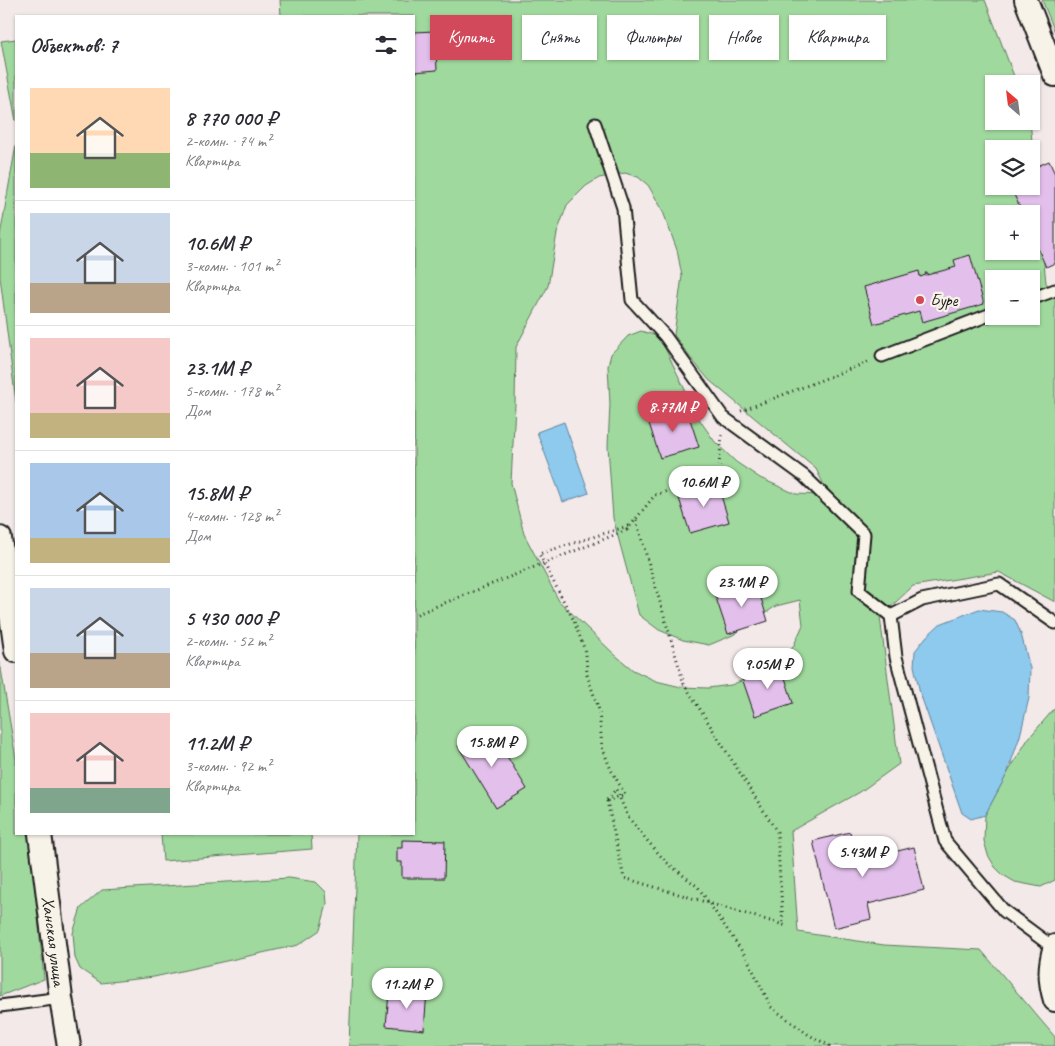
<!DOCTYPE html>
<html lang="ru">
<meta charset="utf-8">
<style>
:root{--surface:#fff;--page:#f7f7f7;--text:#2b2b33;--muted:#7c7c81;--line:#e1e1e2;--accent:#d1495b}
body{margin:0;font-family:Caveat,sans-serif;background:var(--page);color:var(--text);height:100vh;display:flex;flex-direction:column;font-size:19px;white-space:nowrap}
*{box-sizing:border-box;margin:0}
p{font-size:16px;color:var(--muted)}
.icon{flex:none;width:28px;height:28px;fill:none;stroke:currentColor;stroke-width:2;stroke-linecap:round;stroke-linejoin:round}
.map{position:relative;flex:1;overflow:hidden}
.sheet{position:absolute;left:15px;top:15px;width:400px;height:820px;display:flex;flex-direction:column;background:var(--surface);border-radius:0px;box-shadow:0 1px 4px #0004}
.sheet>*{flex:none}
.top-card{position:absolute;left:430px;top:15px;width:475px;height:45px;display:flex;gap:10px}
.needle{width:32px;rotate:332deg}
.tools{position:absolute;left:985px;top:75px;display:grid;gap:10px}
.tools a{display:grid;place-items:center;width:55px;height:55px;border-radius:0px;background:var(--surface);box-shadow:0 1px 4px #0004;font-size:25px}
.price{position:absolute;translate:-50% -42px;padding:0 11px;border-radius:18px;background:#fff;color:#222;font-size:16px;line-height:32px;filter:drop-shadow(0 1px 2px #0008)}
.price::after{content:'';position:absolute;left:50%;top:30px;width:15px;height:11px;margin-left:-8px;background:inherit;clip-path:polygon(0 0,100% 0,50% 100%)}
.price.current{background:var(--accent);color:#fff}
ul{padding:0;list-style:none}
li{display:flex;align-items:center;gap:15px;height:125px;padding:0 15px}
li+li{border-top:1px solid var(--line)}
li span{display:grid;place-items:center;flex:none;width:140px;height:100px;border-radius:0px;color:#555}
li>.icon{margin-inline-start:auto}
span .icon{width:60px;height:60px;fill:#fffc;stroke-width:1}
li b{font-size:21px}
h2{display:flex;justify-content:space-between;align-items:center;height:60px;padding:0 15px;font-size:21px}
.chip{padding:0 18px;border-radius:0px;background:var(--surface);box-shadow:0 1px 4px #0004;font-size:18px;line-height:45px}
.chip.current{background:var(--accent);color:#fff}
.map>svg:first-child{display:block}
</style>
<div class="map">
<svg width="1055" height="1046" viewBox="0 0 1055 1046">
<rect width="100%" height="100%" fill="#f3e9e9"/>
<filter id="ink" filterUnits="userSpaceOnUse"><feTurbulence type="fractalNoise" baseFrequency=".02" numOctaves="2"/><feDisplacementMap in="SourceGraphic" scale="10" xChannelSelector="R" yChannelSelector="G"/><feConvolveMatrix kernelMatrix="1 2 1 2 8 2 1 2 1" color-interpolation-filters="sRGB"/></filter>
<g filter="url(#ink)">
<!-- green -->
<g fill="#a0d99e" stroke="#5e7a5d" fill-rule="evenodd">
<path d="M280,0H985L1017,84H994V121H1030L1046,283L1055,292V602L999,572L913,586L880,617L899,764L860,792L791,831L798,932L884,945L981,950L1055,1037V1046H349L357,834H414V16H281ZM994,149H1031V186H994ZM625,173L638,177L648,185L662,209L677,250L682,276L674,335L689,356L709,380L816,469L823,483L821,495L796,494L760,478L736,462L715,442L699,419L663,344L654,335L641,331L628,336L611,354L608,366L610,404L608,446L613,518L639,615L659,630L683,640L709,645L733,635L776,606L800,600L803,625L793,647L775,664L753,676L731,685L708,688L681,687L656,681L633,670L614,654L559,601L524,534L511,483L515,404L516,347L548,286L557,233L567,205L586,186L599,178ZM994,214H1031V251H994ZM994,279H1031V316H994Z"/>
<path d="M1042,0H1055V32Z"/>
<path d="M16,39V121L1,41Z"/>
<path d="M16,145V402L0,277V236Z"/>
<path d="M0,663L16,759V834H29L32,854L44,979L0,996Z"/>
<path d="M1054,709H1055V880L1041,887L1015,882L1003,875L995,867L988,855L984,841L985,815L1007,774L1028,739Z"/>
<path d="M161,834H311L312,849L163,861Z"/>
<path d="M289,878L316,882L326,892L327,904L320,930L298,945L154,977L101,983L80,969L75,958L73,933L81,908L102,890Z"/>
</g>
<!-- water -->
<g fill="#8ec9ee" stroke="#60849a">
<path d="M564,422L589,493L563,502L537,432Z"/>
<path d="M979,609L1002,612L1015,620L1021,634L1030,668L1029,698L1020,736L1007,774L985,815L971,819L962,813L920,693L914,666L915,651L926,637L940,624Z"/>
</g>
<!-- building -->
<g fill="#e3c0ec" stroke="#1c1c1c">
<path d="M435,31L437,70L414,72V32Z"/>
<path d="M1049,161L1055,174V263L1046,267L1031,233V214H1023L1010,186H1031V169Z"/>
<path d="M970,255L984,304L922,322L919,311L874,324L864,287L919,271L920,277L926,275L925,273H927V275L956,267L954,260Z"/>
<path d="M686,407L699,447L660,458L648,420Z"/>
<path d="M717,482L729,522L690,533L678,495Z"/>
<path d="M756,582L768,621L728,634L715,595Z"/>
<path d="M781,665L793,703L755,716L742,678Z"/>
<path d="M489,727L527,789L496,808L458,746Z"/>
<path d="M850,832L857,861L914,847L924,890L868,904L871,919L834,928L813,841Z"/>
<path d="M402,840L445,841L444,878H402V862H397V848H402Z"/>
<path d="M406,989L427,991L424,1030L386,1026L389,993L406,995Z"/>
</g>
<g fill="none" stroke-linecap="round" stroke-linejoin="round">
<!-- lane casing -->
<g stroke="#1c1c1c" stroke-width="15">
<g id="lane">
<path d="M595,124L623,208L632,300L665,336L723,417L804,476L864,534L859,591L891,616"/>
<path d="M1031,299L1055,290"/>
<path d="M882,356L994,313"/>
<path d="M1054,948L1004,911L945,841L896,657L891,616L922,600L999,584L1055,623"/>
<path d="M0,1006L61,998"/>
</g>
</g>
<!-- street casing -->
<g stroke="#1c1c1c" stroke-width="26">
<g id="street">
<path d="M1026,0L1055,75"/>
<path d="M0,538L16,651"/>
<path id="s1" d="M40,834L61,998L69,1046"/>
<path d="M1055,946C1049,966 1049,980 1055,1000"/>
</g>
</g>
<!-- path -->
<g stroke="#1c1c1c" stroke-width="3" stroke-dasharray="1 4" stroke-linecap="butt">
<path d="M741,411L868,362"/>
<path d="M636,520L684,684L777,832L783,925"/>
<path d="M627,530L655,495L718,475L722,435"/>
<path d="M607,800L616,789L628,817L645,838L665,861L698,887L748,960L771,1007L809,1035L830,1046"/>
<path d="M607,801L625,794L611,770L602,747L599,710L587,675L586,653L573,619L539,554L631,525"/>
<path d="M607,801L624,878L787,926"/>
</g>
<!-- lane -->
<use href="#lane" stroke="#f7f3e8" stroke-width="11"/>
<!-- street -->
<use href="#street" stroke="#f7f3e8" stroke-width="22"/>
<!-- path-bridge -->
<path stroke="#1c1c1c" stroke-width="3" stroke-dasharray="1 4" stroke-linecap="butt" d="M417,614L627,530"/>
</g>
</g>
<!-- markers -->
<circle fill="#d1495b" stroke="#f7f3e8" stroke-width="2" cx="920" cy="300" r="5"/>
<g text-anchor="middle" stroke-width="4.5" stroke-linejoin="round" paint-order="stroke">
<!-- poi labels -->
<g font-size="18" fill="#1c1c1c" stroke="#f7f3e8" text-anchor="start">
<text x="930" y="306">Буре</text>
</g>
<!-- street labels -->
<g font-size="18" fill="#1c1c1c" stroke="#f7f3e8">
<text dy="6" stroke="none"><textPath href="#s1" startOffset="108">Ханская улица</textPath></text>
</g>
</g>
</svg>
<div class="tools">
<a><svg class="needle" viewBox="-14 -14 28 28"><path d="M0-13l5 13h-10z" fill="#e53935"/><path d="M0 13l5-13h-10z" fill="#7c7c81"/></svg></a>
<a><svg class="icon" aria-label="layers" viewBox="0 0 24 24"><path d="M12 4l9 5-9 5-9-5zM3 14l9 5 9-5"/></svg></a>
<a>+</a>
<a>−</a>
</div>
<b class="price current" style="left:673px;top:433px">8.77M ₽</b>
<b class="price" style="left:704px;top:508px">10.6M ₽</b>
<b class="price" style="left:742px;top:608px">23.1M ₽</b>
<b class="price" style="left:768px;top:690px">9.05M ₽</b>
<b class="price" style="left:492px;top:768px">15.8M ₽</b>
<b class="price" style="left:863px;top:878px">5.43M ₽</b>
<b class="price" style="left:407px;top:1010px">11.2M ₽</b>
<div class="top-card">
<a class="chip current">Купить</a>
<a class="chip">Снять</a>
<a class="chip">Фильтры</a>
<a class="chip">Новое</a>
<a class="chip">Квартира</a>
</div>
<section class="sheet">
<h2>Объектов: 7<svg class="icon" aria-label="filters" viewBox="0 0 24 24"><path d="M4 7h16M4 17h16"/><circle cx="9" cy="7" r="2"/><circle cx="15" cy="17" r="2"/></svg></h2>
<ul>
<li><span style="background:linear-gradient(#ffd9b3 65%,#8fb573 0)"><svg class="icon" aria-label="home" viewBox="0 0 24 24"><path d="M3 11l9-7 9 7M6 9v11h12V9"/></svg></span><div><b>8 770 000 ₽</b><p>2-комн. · 74 m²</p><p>Квартира</p></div></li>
<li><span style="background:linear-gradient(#c9d6e8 70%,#b9a48a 0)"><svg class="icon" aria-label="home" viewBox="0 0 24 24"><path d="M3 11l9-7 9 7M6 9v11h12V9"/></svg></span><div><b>10.6M ₽</b><p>3-комн. · 101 m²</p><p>Квартира</p></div></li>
<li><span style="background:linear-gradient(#f6c9c9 75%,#c2b280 0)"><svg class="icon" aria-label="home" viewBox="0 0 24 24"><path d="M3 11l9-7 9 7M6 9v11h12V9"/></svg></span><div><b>23.1M ₽</b><p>5-комн. · 178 m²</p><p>Дом</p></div></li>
<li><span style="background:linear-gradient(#a9c7e8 75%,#c2b280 0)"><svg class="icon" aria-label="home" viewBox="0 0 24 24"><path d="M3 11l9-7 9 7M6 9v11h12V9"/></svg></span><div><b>15.8M ₽</b><p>4-комн. · 128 m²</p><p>Дом</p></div></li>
<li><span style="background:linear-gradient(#c9d6e8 65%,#b9a48a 0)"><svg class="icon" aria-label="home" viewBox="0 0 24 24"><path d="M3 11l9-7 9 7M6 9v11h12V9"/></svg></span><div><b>5 430 000 ₽</b><p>2-комн. · 52 m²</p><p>Квартира</p></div></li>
<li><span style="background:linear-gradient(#f6c9c9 75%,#7fa58c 0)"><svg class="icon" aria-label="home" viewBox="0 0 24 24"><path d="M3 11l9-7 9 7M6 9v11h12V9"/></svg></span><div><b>11.2M ₽</b><p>3-комн. · 92 m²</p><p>Квартира</p></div></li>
</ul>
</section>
</div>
